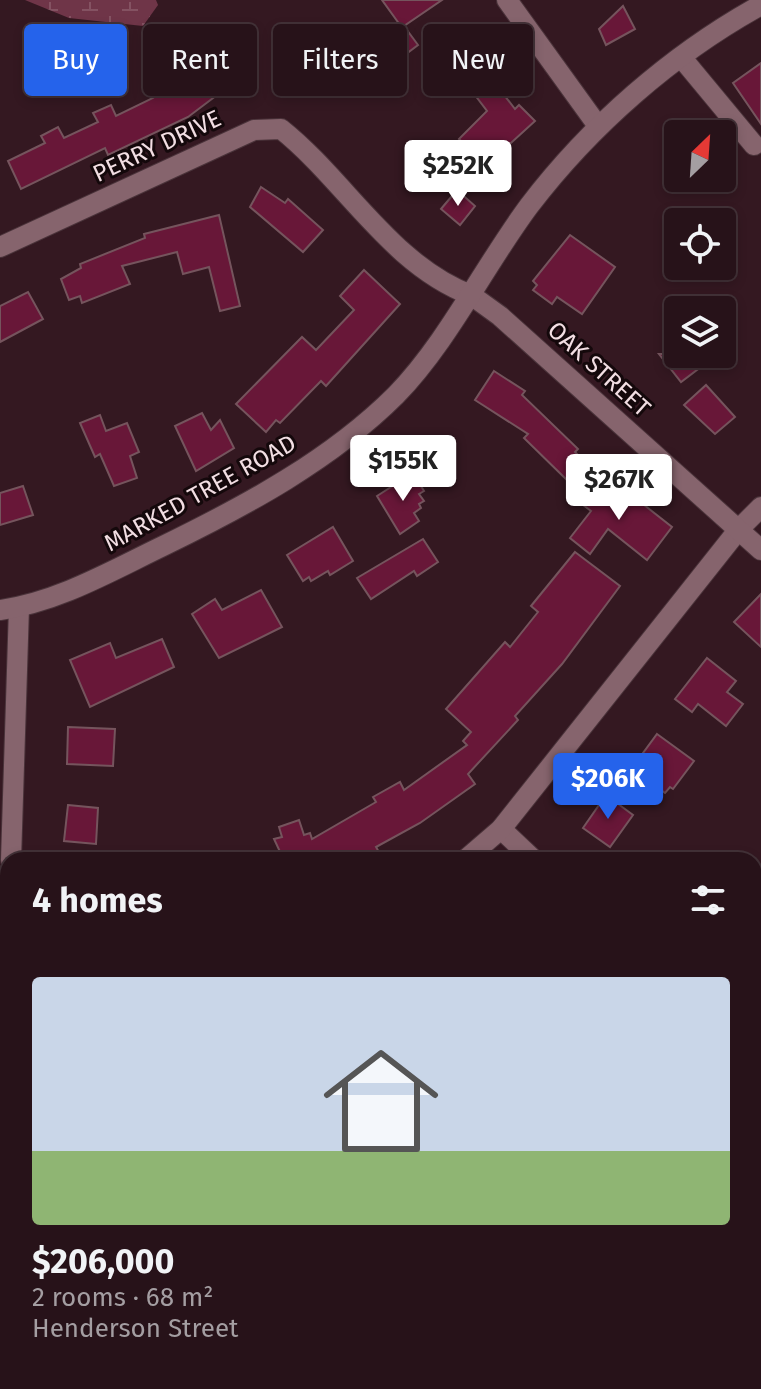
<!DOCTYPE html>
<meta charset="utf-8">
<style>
:root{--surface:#271219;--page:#2f1b22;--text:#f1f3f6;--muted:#a49ea2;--line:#433238;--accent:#2563eb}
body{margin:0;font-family:"Fira Sans",sans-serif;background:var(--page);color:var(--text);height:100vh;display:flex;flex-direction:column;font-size:30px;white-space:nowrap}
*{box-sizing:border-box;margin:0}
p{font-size:26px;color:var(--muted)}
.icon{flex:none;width:44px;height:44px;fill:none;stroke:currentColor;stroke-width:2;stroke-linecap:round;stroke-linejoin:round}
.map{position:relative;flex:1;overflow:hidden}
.drawer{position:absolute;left:0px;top:852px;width:762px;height:538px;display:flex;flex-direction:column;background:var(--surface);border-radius:24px 24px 0 0;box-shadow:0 4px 12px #0003,0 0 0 2px var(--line)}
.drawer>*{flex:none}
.top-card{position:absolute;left:24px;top:24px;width:714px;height:72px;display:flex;gap:16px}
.needle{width:52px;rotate:25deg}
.tools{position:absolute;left:664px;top:120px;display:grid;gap:16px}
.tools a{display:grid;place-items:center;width:72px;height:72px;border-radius:8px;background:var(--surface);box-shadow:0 4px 12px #0003,0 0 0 2px var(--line);font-size:40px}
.price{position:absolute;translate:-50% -68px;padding:0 18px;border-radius:8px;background:#fff;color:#222;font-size:26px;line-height:52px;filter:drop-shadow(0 2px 4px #0008)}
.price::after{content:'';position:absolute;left:50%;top:48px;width:24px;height:18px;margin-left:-12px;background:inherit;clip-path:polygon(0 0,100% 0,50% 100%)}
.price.selected{background:var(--accent);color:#fff}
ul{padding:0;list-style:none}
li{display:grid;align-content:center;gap:16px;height:424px;padding:0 32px}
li+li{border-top:2px solid var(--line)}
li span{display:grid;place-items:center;height:248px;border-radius:8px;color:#555}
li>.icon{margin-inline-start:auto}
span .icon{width:144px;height:144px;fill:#fffc;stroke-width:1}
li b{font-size:34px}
h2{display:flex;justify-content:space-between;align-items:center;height:96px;padding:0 32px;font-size:34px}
.chip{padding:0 28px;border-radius:8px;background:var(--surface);box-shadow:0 4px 12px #0003,0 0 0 2px var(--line);font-size:28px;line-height:72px}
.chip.selected{background:var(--accent);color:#fff}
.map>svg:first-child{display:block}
</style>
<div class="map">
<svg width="761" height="1389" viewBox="0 0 761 1389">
<defs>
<pattern id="wetland-marsh" width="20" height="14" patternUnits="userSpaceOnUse" patternTransform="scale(2)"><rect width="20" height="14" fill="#6f3548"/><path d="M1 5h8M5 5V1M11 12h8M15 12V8" fill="none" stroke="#845262"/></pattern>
</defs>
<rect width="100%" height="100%" fill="#341821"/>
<!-- wetland -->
<path fill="url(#wetland-marsh)" d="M25,0H156L158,5L143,26L69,18Z"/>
<!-- building -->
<g fill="#681738" stroke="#75545d" stroke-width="2">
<path d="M382,0H442L404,26L418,45L398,60L382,38L400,25Z"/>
<path d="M623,6L635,29L606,45L599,29Z"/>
<path d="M461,41L467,49L477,43L498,74L491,78L515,109L519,105L535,121L476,175L462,160L471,151L459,139L487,111L443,53Z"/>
<path d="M761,63V124L733,83Z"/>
<path d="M196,67L217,95L188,117L108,155L105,148L21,189L8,161L45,143L41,136L58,127L64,138L98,122L93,113L111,105L116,116L153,98Z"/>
<path d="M261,187L285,203L288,199L323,230L303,252L250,207Z"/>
<path d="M457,190L475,206L460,225L441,209Z"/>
<path d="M219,215L240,306L220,311L209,267L183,274L177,252L122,266L130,284L82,303L80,296L69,300L61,279L81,268L80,264L145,238L144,234Z"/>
<path d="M570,235L615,267L582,314L557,297L552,304L533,290L537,285L533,281Z"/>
<path d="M364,270L400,304L326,386L321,381L280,423L276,420L266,432L236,404L302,337L316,350L354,310L340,296Z"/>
<path d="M28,292L43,319L0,342V306Z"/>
<path d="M659,354H718L681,382Z"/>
<path d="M494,371L525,391L522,395L578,449L575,452L587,464L569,482L524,438L528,434L475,400Z"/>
<path d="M706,385L735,417L715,434L684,405Z"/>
<path d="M202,413L211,430L220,420L234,448L196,471L175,426Z"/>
<path d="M100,415L106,431L127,423L139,452L130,456L137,478L114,486L100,454L95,457L80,423Z"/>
<path d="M413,473L424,491L419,494L424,501L419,504L421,508L414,513L419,521L400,534L377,496Z"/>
<path d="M586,481L614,502L619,495L629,503L634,497L672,527L647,560L608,529L590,554L570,538L591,511L574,498Z"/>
<path d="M23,486L33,515L0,525V493Z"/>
<path d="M333,527L353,561L330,575L328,571L311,581L309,577L303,581L287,555Z"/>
<path d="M423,539L438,562L417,576L414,571L371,599L357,578Z"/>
<path d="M575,552L620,586L562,664L515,716L518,720L468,774L475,784L420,823L376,847L379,852L364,860H276L282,856L274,839L282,837L279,827L299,820L304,835L310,833L312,839L376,802L373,797L400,782L404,790L467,745L463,741L471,732L446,709L505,642L510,647L538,612L531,606Z"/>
<path d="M261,590L282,627L219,658L192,614L215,599L222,610Z"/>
<path d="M761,594V647L734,622Z"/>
<path d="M162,639L174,667L90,707L70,660L110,643L116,658Z"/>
<path d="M707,658L736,681L727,692L743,704L726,726L698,704L692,712L675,699Z"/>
<path d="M68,727L115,729L113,766L67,764Z"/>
<path d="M657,734L694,761L673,789L670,787L665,793L632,768Z"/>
<path d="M606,795L633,815L610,847L583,828Z"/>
<path d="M68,805L98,808L96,844L64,841Z"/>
</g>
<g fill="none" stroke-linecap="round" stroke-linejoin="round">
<!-- minor casing -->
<g stroke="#4a333a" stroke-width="22">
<g id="minor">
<path d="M507,0L598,126"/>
<path d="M681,57L754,145"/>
<path d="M0,247L254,130L281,129C345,180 391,265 471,295"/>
<path d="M501,829L534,860"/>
<path d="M11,860L19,607"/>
<path d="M465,860L501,829L739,529L761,507"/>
<path d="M8,970V1159"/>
<path d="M754,1255L761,1254"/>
<path d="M28,1389L29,1382"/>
</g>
</g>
<!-- tertiary casing -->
<g stroke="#4a333a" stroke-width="22">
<g id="tertiary">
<path d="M471,295L500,316L761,550"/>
<path d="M0,610C58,602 111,571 163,546C245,506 331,460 396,395C447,343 485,265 529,206C590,126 672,54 761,5"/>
</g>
</g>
<!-- minor -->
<use href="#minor" stroke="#86646d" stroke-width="20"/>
<!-- tertiary -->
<use href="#tertiary" stroke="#86646d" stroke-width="20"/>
</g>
<g text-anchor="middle" stroke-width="6" stroke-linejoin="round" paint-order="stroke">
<!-- street labels -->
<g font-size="24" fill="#f2dee3" stroke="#14080b">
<text transform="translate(157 146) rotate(-25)" y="8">PERRY DRIVE</text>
<text transform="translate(599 369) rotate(42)" y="8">OAK STREET</text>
<text transform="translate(200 493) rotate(-29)" y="8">MARKED TREE ROAD</text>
</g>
</g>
</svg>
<div class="tools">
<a><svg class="needle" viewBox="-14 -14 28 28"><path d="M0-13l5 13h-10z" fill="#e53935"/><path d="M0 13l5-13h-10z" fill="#a49ea2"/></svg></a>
<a><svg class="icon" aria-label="locate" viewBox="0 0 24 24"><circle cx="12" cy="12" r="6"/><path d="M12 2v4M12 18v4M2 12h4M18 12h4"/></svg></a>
<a><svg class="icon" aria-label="layers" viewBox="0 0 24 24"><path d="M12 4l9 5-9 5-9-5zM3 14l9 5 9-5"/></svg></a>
</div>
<b class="price" style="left:458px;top:208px">$252K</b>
<b class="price" style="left:403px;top:503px">$155K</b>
<b class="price" style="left:619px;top:522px">$267K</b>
<b class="price selected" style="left:608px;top:821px">$206K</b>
<div class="top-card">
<a class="chip selected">Buy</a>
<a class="chip">Rent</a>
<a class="chip">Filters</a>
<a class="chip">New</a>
</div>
<section class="drawer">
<h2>4 homes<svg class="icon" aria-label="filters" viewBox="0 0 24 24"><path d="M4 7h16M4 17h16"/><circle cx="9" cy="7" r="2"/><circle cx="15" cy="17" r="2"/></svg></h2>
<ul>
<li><span style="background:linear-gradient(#c9d6e8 70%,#8fb573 0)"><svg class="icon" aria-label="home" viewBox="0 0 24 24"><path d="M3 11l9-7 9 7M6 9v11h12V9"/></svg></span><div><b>$206,000</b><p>2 rooms · 68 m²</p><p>Henderson Street</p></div></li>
</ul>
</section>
</div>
